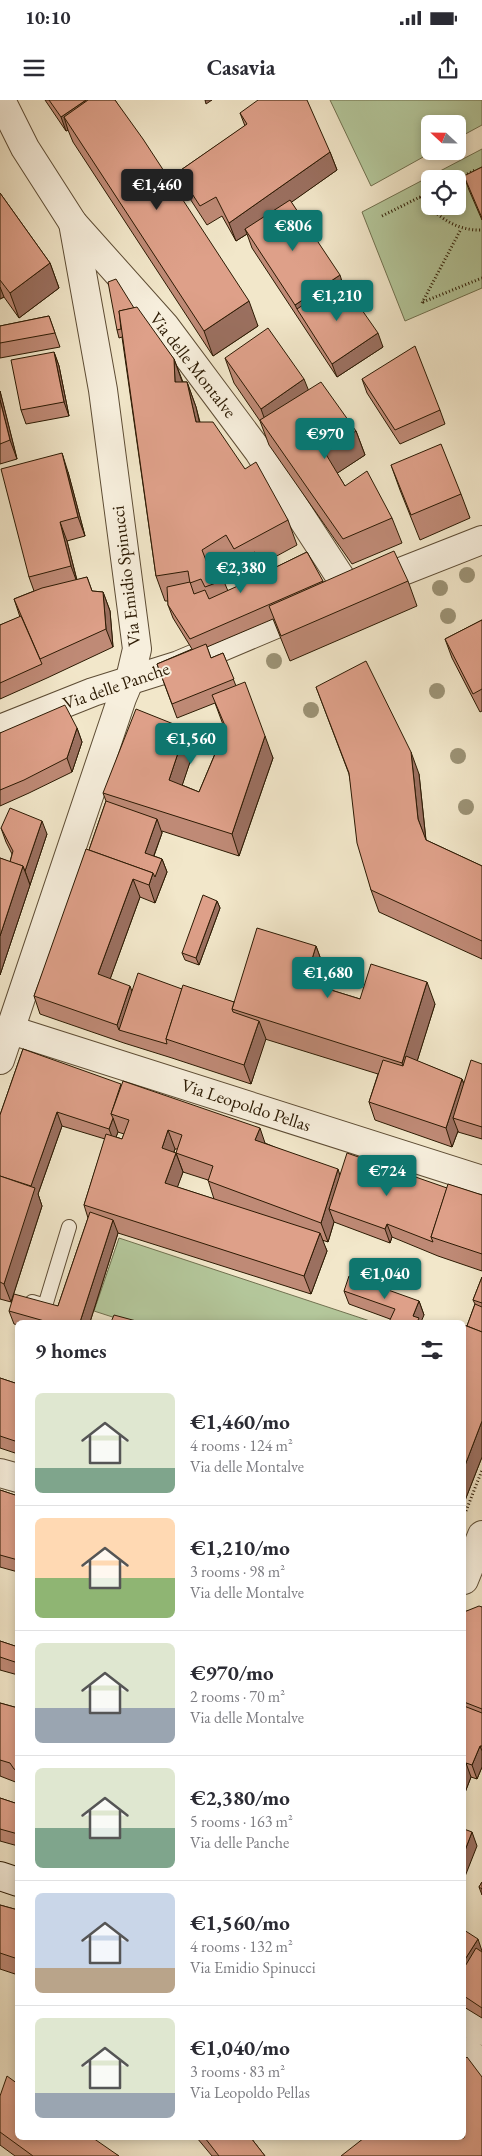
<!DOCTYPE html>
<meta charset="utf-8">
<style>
:root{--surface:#fff;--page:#f7f7f7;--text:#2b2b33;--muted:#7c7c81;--line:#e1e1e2;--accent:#0f766e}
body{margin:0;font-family:"EB Garamond",serif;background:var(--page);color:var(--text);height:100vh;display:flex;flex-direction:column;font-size:19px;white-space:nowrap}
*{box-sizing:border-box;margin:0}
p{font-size:16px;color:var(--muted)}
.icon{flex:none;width:28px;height:28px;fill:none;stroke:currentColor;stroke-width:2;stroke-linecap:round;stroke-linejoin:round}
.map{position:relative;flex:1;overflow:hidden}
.drawer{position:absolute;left:15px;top:1220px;width:451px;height:820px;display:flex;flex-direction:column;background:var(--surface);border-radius:8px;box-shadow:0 2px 8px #0003}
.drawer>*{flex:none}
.needle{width:32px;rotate:292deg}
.buttons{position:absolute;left:421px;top:15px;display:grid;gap:10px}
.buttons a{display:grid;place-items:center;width:45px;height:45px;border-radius:8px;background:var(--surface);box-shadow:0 2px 8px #0003;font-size:25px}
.price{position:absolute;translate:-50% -42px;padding:0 11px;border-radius:5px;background:var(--accent);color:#fff;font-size:16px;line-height:32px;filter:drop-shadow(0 1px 2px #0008)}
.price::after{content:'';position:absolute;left:50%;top:30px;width:15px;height:11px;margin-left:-8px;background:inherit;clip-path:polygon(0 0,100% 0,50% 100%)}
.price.on{background:#222;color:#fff}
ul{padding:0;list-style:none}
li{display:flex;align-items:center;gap:15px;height:125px;padding:0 20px}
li+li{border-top:1px solid var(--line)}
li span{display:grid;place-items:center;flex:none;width:140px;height:100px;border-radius:8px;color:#555}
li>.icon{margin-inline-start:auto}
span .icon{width:60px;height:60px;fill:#fffc;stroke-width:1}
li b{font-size:21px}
h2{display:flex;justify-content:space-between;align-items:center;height:60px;padding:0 20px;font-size:21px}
.status{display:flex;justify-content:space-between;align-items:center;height:35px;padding:0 25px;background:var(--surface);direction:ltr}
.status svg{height:14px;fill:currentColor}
header{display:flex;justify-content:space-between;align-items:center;height:65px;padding:0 20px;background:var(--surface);font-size:22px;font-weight:700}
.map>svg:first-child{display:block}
</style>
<div class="status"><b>10:10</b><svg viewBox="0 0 49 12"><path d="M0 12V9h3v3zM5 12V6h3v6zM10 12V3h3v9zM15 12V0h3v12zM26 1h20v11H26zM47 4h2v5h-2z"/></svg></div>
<header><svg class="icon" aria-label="menu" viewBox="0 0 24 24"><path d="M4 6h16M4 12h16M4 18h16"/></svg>Casavia<svg class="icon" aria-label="share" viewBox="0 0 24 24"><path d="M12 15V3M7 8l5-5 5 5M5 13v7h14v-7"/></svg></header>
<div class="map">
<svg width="482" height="2056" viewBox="0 0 482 2056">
<rect width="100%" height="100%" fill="#f2e7ca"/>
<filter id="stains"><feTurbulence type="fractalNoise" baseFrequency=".004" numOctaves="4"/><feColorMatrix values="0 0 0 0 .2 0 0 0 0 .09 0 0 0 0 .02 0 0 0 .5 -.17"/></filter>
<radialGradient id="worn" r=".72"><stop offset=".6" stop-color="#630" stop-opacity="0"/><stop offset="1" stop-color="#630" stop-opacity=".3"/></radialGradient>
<!-- green -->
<g fill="#b4c79b" stroke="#70704f" fill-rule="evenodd">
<path d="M330,0H482V25L458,38V24H430V51H434L371,86Z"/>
<path d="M482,49V188L405,221L362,112ZM430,79H458V106H430Z"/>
<path d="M119,1138L373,1222H128L94,1211Z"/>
</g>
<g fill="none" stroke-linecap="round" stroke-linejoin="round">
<!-- lane casing -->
<g stroke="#5e4d35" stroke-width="16">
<path id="lane" d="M32,1202L45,1206L69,1127"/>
</g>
<!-- street casing -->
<g stroke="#5e4d35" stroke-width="30">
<g id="street">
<path d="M1,0L25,48L73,123L165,226L259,352L350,492"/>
<path d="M370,484L482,440"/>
<path d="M0,629L93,592L179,565L309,510"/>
<path d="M11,930L482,1080"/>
<path d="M0,960L122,598L130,579L137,549L103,290L73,123"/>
<path d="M0,1373L18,1378"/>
<path d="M464,1480L482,1435"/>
</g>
</g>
<!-- secondary casing -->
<g stroke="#2c1a03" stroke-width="30">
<g id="secondary">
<path d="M0,1776L18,1782"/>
<path d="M464,1920L482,1931"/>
<path d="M464,1951L482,1962"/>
</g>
</g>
<!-- path -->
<g stroke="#2c1a03" stroke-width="3" stroke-dasharray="1 2.5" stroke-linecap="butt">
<path d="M458,79L475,70L482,72"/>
<path d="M420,97C437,116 455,131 482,130"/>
<path d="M382,116L430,92"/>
<path d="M423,202L482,178"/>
<path d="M422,203L461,129"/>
<path d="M466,1411L482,1370"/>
</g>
<!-- lane -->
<use href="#lane" stroke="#f7efdd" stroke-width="14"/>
<!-- street -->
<use href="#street" stroke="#f7efdd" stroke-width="28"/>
<!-- secondary -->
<use href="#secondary" stroke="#f7efdd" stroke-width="28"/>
</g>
<!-- trees -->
<g fill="#9c9376">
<circle cx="467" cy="475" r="8"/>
<circle cx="440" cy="488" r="8"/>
<circle cx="448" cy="516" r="8"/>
<circle cx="274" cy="561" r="8"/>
<circle cx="437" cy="591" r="8"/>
<circle cx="311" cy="610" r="8"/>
<circle cx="458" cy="656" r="8"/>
<circle cx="466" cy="707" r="8"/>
</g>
<!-- wall -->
<g fill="#bf8a76" stroke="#2c1a03" fill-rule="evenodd">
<path d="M45,0H115L258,226L213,256L73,42L68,30L66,31Z"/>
<path d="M240,13L330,52L337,70L291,102L341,180L383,247L337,277L252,148L247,134L236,141L222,116L207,125L185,91L178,72L245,26Z"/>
<path d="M482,67V120L469,90L464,76Z"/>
<path d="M0,93L50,163L59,188L19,218L4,197L0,199Z"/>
<path d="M134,208L174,259L183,282H187L196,307L200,322L245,369L288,420L297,445L262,464L266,472L307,452L323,482L408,481L417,506L290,561L273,519L207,547L211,558L223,553L236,586L273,658L239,756L162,731V733L154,756L162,759L167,772L155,803L140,797L110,879L132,891L182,889L234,902L316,846L324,868L318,886L360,899L435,904L417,961L462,979L464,984L482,964V1039L458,1032V1031L452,1047L375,1020L369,1002L378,974L265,939L251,984L172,958L124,943L40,914L34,896L89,750L106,701L103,693L186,629L194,650L182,685L199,692L225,630L215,603L177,618L157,564L192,549L173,518L168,505V501H165L156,476L122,237L119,238L117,230ZM235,460L248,482L228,491L219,470Z"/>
<path d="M49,216L60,247L0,258V226Z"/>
<path d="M54,252L59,266L69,316L26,324L21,310Z"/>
<path d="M225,258L308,290L356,331L365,355L337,373L345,386L392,418L402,443L352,464L269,345L260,321L234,283Z"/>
<path d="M362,279L440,310L445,324L400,344L367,293Z"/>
<path d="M0,291L17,359L0,364Z"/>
<path d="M391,365L461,394L470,418L420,440L400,390Z"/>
<path d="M68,372L85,436L67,441L77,480L87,477L92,491L103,492L110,511L113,547L47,578L0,599V525L20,517L14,499L34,491L29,477Z"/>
<path d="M482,520V611L480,612L452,558L445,539Z"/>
<path d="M316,587L419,674L426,740L482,766V859L379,812L371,790L349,674Z"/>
<path d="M77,628L82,642L72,672L29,693L0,706V633Z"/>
<path d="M1,728L47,734L0,875V758L10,762L12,754L6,742Z"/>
<path d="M217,801L220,808L199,865L185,860L182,853Z"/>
<path d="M23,949L265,1043L340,1075L447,1088L482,1095V1171L438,1156L392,1137L390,1143L334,1122L328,1142L322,1140L327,1151L311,1194L118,1133L90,1222H18V1225L14,1224L9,1211L58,1206L88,1118L84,1105L105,1039L62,1026L38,1094L42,1106L11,1202L0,1199V1015ZM118,1032L124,1034L122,1039L116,1037ZM175,1049H178L176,1053L183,1072L208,1080L214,1099L177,1087L183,1072L174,1052Z"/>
<path d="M482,1177V1357L464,1403V1225L467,1226L475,1204L473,1200Z"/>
<path d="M344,1191L419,1201L424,1215L390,1219L349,1204Z"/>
<path d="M0,1278L18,1284V1354L0,1348Z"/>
<path d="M0,1390L18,1396V1472L0,1467Z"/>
<path d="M482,1507V1667L477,1679L471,1677L464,1695V1512Z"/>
<path d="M0,1541L18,1547V1575L0,1570Z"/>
<path d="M0,1603L18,1608V1683L0,1676Z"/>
<path d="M0,1698L18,1704V1746L0,1741Z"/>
<path d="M482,1782V1795L479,1787Z"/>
<path d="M0,1805L18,1810V1875L0,1869Z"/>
<path d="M464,1830L482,1851V1918L464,1907Z"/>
<path d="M0,1996L119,2056H15L0,2045Z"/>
<path d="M197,2038H251L265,2056H212Z"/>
</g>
<!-- shaded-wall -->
<g fill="#9b7060" stroke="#2c1a03">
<path d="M86,0H110L64,17L68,30L66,31L61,17Z"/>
<path d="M205,0H212L206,4Z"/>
<path d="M330,52L337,70L248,133L245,129L247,134L236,141L229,123Z"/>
<path d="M50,163L59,188L19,218L10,193Z"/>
<path d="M340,175L346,194L297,209L295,205Z"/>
<path d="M0,187L4,197L0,199Z"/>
<path d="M249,201L258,226L213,256L204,231Z"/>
<path d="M378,233L383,247L337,277L332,264Z"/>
<path d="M54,252L59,266L69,316L64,302Z"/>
<path d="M174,259L183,284L175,282Z"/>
<path d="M304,279L314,304L270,334L261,309Z"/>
<path d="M187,282L196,307L205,347L196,322Z"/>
<path d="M0,291L17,359L10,340L0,300Z"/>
<path d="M356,331L365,355L333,376L324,351Z"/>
<path d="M62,353L68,372L85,436L78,417Z"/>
<path d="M60,422L67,441L78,485L71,466Z"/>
<path d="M103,492L110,511L113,547L106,529Z"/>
<path d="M77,628L82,642L72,672L67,658Z"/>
<path d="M186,629L194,650L177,701L169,680Z"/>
<path d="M265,636L273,658L239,756L232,734Z"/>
<path d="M411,652L419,674L426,741L418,719Z"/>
<path d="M157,719L162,733L150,766L145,753Z"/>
<path d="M42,721L47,734L30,785L25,771Z"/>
<path d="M162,759L167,772L155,803L149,785L153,773Z"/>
<path d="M23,766L30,785L0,875V836Z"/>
<path d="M133,779L140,797L105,893L98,874Z"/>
<path d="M217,801L220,808L199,865L196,858Z"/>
<path d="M316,846L324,868L313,903L305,882Z"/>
<path d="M427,882L435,904L410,984L402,963Z"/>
<path d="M130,886L137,905L119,930L117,925Z"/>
<path d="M259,921L266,939L251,984L244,965Z"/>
<path d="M462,979L469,997L453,1018L458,1031L452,1047L446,1028Z"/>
<path d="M57,1012L62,1026L38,1094L42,1106L11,1202L4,1184L29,1091Z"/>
<path d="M113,1018L118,1032L114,1042L109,1029Z"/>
<path d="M260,1028L266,1046L255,1040Z"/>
<path d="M168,1030L175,1049L168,1066L162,1048Z"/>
<path d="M176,1053L183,1072L172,1102L165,1083Z"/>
<path d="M338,1069L344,1088L329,1109L334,1122L328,1142L321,1123Z"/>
<path d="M113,1120L118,1133L90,1222H80Z"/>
<path d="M387,1124L392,1137L390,1143L385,1129Z"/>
<path d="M320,1133L327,1151L311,1194L304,1176Z"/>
<path d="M419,1201L424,1215L421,1222H416L413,1216Z"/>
<path d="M482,1321V1357L464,1403V1368Z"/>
<path d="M480,1646L482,1651V1667L477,1679L472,1665Z"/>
<path d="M466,1663L471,1677L464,1695V1669Z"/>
<path d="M472,1732L477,1746L464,1779V1753Z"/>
<path d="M478,1839L482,1851V1861L464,1890V1861Z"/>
</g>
<!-- building -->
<g fill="#dea089" stroke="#2c1a03">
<path d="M49,0H86L61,17Z"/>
<path d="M88,0H115L143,39L249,201L204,231L64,17Z"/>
<path d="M258,0H307L330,52L229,123L216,97L200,106L178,72L247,24L240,13Z"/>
<path d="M482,67V118L464,76Z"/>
<path d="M0,93L50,163L10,193L0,180Z"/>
<path d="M290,100L340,175L295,205L245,129Z"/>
<path d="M116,179L134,208L119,211L121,229L117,230L108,182Z"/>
<path d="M341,180L378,233L332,264L297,209Z"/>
<path d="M137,207L174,259L175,282H187L196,322H213L245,369L256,362L288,420L234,449L226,435L202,450L209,468L216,464L224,480L205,487L201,479L190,483L188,471L156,476L119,211Z"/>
<path d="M49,216L55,233L0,243V226Z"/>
<path d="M268,228L304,279L261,309L225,258Z"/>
<path d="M415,246L440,310L395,330L362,279Z"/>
<path d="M54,252L64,302L21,310L11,260Z"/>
<path d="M321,282L356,331L324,351L345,386L367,371L392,418L343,439L260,320Z"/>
<path d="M0,300L10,340L0,344Z"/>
<path d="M441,344L461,394L411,415L391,365Z"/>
<path d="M62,353L78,417L60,422L71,466L29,477L1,369Z"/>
<path d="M394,451L408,481L281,536L269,506Z"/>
<path d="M255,452L266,472L307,452L323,481L190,539L168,505L167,487L190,482L194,494L205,490L209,499L251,480L238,460Z"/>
<path d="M87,477L92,491L103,492L106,529L40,559L14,499L42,488Z"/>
<path d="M21,516L42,564L0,583V525Z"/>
<path d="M482,520V589L473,594L445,539Z"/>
<path d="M206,544L211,558L223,553L234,579L172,604L157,564Z"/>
<path d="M366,561L411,652L418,719L426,740L482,766V841L371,790L357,743L349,673L316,587Z"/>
<path d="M245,582L265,636L232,734L103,693L136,609L186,629L169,680L199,692L226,628L212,595Z"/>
<path d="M65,605L77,628L67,658L24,680L0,690V633Z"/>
<path d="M106,701L157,719L145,753L162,759L155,777L153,773L89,750Z"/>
<path d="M10,708L42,721L25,771L23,766L10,762L13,751L1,728Z"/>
<path d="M86,749L153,773L149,785L133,779L98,874L130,886L117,925L34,896Z"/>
<path d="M0,758L23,766L0,836Z"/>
<path d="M203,795L217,801L196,858L182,853Z"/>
<path d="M257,828L316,846L305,882L360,899L371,864L427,882L402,963L232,909Z"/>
<path d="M138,873L182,889L166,939L167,944L119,930Z"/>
<path d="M183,885L234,902L232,909L233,912L259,921L244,965L166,939Z"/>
<path d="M23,949L121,984L111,1014L113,1018L109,1029L57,1012L31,1086L0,1076V1015Z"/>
<path d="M406,956L462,979L446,1028L369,1002L383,960L403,966Z"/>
<path d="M471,960L482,964V1027L453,1018Z"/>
<path d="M123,981L260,1028L255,1040L338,1069L321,1123L208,1081L213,1066L176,1053L182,1035L168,1030L162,1048L176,1053L165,1083L320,1133L304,1176L84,1105L106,1034L122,1039L129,1020L111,1014Z"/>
<path d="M347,1053L447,1088L431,1137L433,1142L387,1124L385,1129L329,1109Z"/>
<path d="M0,1076L35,1088L4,1184L0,1182Z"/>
<path d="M448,1084L482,1095V1154L431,1137Z"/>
<path d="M90,1112L113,1120L80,1222H48L9,1211L14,1194L58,1206Z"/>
<path d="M349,1176L419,1201L413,1216L419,1218L417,1222H389L395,1209L344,1191Z"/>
<path d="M482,1177V1203L473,1200Z"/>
<path d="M475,1204L482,1207V1232L467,1226Z"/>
<path d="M114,1215L140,1222H111Z"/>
<path d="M464,1225L482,1232V1321L464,1368Z"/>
<path d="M0,1278L18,1284V1342L0,1336Z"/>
<path d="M0,1390L18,1396V1460L0,1455Z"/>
<path d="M479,1506L482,1507V1609L464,1602V1512Z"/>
<path d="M0,1541L18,1547V1563L0,1557Z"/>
<path d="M0,1603L18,1608V1671L14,1669L10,1663L0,1660Z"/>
<path d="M464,1606L482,1613V1646H480L472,1665L466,1663L464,1669Z"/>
<path d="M0,1698L18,1704V1734L0,1729Z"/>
<path d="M464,1729L472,1732L464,1753Z"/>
<path d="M482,1782V1789L479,1787Z"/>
<path d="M0,1805L18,1810V1859L0,1853Z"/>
<path d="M464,1830L478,1839L464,1861Z"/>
<path d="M476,1848L482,1852V1908L464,1896V1868Z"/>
<path d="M467,1957L482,1977V2056H341L364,2038H464V1960Z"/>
<path d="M7,1976L18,1984V2038H93L119,2056H33L0,2032V1996Z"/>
<path d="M205,2038H251L265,2056H219Z"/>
</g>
<g text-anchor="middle" stroke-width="4" stroke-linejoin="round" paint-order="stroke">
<!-- street labels -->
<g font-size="18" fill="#2c1a03" stroke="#f7efdd">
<text transform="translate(193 265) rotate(52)" y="6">Via delle Montalve</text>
<text transform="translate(126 476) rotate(-97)" y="6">Via Emidio Spinucci</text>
<text transform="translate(116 586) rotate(-19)" y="6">Via delle Panche</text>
<text transform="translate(246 1005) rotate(18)" y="6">Via Leopoldo Pellas</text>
</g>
</g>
<rect width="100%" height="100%" filter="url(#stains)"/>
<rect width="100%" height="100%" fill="url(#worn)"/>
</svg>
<div class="buttons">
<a><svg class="needle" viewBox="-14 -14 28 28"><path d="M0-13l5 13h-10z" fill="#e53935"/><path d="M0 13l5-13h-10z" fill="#7c7c81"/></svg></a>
<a><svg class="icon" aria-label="locate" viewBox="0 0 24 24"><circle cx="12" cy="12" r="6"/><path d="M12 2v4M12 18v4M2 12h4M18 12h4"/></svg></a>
</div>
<b class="price on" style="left:157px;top:111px">€1,460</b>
<b class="price" style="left:293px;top:152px">€806</b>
<b class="price" style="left:337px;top:222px">€1,210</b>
<b class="price" style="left:325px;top:360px">€970</b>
<b class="price" style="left:241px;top:494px">€2,380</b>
<b class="price" style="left:191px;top:665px">€1,560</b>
<b class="price" style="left:328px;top:899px">€1,680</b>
<b class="price" style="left:387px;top:1097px">€724</b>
<b class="price" style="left:385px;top:1200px">€1,040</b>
<section class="drawer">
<h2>9 homes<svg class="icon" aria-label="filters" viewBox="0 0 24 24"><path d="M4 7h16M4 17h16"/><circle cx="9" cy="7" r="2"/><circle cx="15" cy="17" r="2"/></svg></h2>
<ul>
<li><span style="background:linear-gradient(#dfe7d0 75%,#7fa58c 0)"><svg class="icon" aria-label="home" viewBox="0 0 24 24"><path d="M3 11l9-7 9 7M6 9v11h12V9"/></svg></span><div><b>€1,460/mo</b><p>4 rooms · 124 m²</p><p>Via delle Montalve</p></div></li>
<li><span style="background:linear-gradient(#ffd9b3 60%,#8fb573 0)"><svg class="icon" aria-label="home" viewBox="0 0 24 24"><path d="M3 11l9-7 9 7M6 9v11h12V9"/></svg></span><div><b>€1,210/mo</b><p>3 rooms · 98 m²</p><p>Via delle Montalve</p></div></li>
<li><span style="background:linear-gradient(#dfe7d0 65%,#9aa5b1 0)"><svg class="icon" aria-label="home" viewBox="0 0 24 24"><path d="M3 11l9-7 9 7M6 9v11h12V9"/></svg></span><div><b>€970/mo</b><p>2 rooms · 70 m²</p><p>Via delle Montalve</p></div></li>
<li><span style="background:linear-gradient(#dfe7d0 60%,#7fa58c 0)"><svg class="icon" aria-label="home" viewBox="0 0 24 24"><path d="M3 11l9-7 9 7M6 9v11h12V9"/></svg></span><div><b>€2,380/mo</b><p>5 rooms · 163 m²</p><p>Via delle Panche</p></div></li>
<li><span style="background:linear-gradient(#c9d6e8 75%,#b9a48a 0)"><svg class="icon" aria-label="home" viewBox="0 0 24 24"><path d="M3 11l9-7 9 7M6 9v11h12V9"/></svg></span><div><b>€1,560/mo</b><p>4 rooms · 132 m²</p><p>Via Emidio Spinucci</p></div></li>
<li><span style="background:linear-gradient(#dfe7d0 75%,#9aa5b1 0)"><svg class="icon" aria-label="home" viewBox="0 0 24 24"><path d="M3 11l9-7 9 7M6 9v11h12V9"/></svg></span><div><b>€1,040/mo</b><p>3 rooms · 83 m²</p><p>Via Leopoldo Pellas</p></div></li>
</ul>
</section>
</div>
